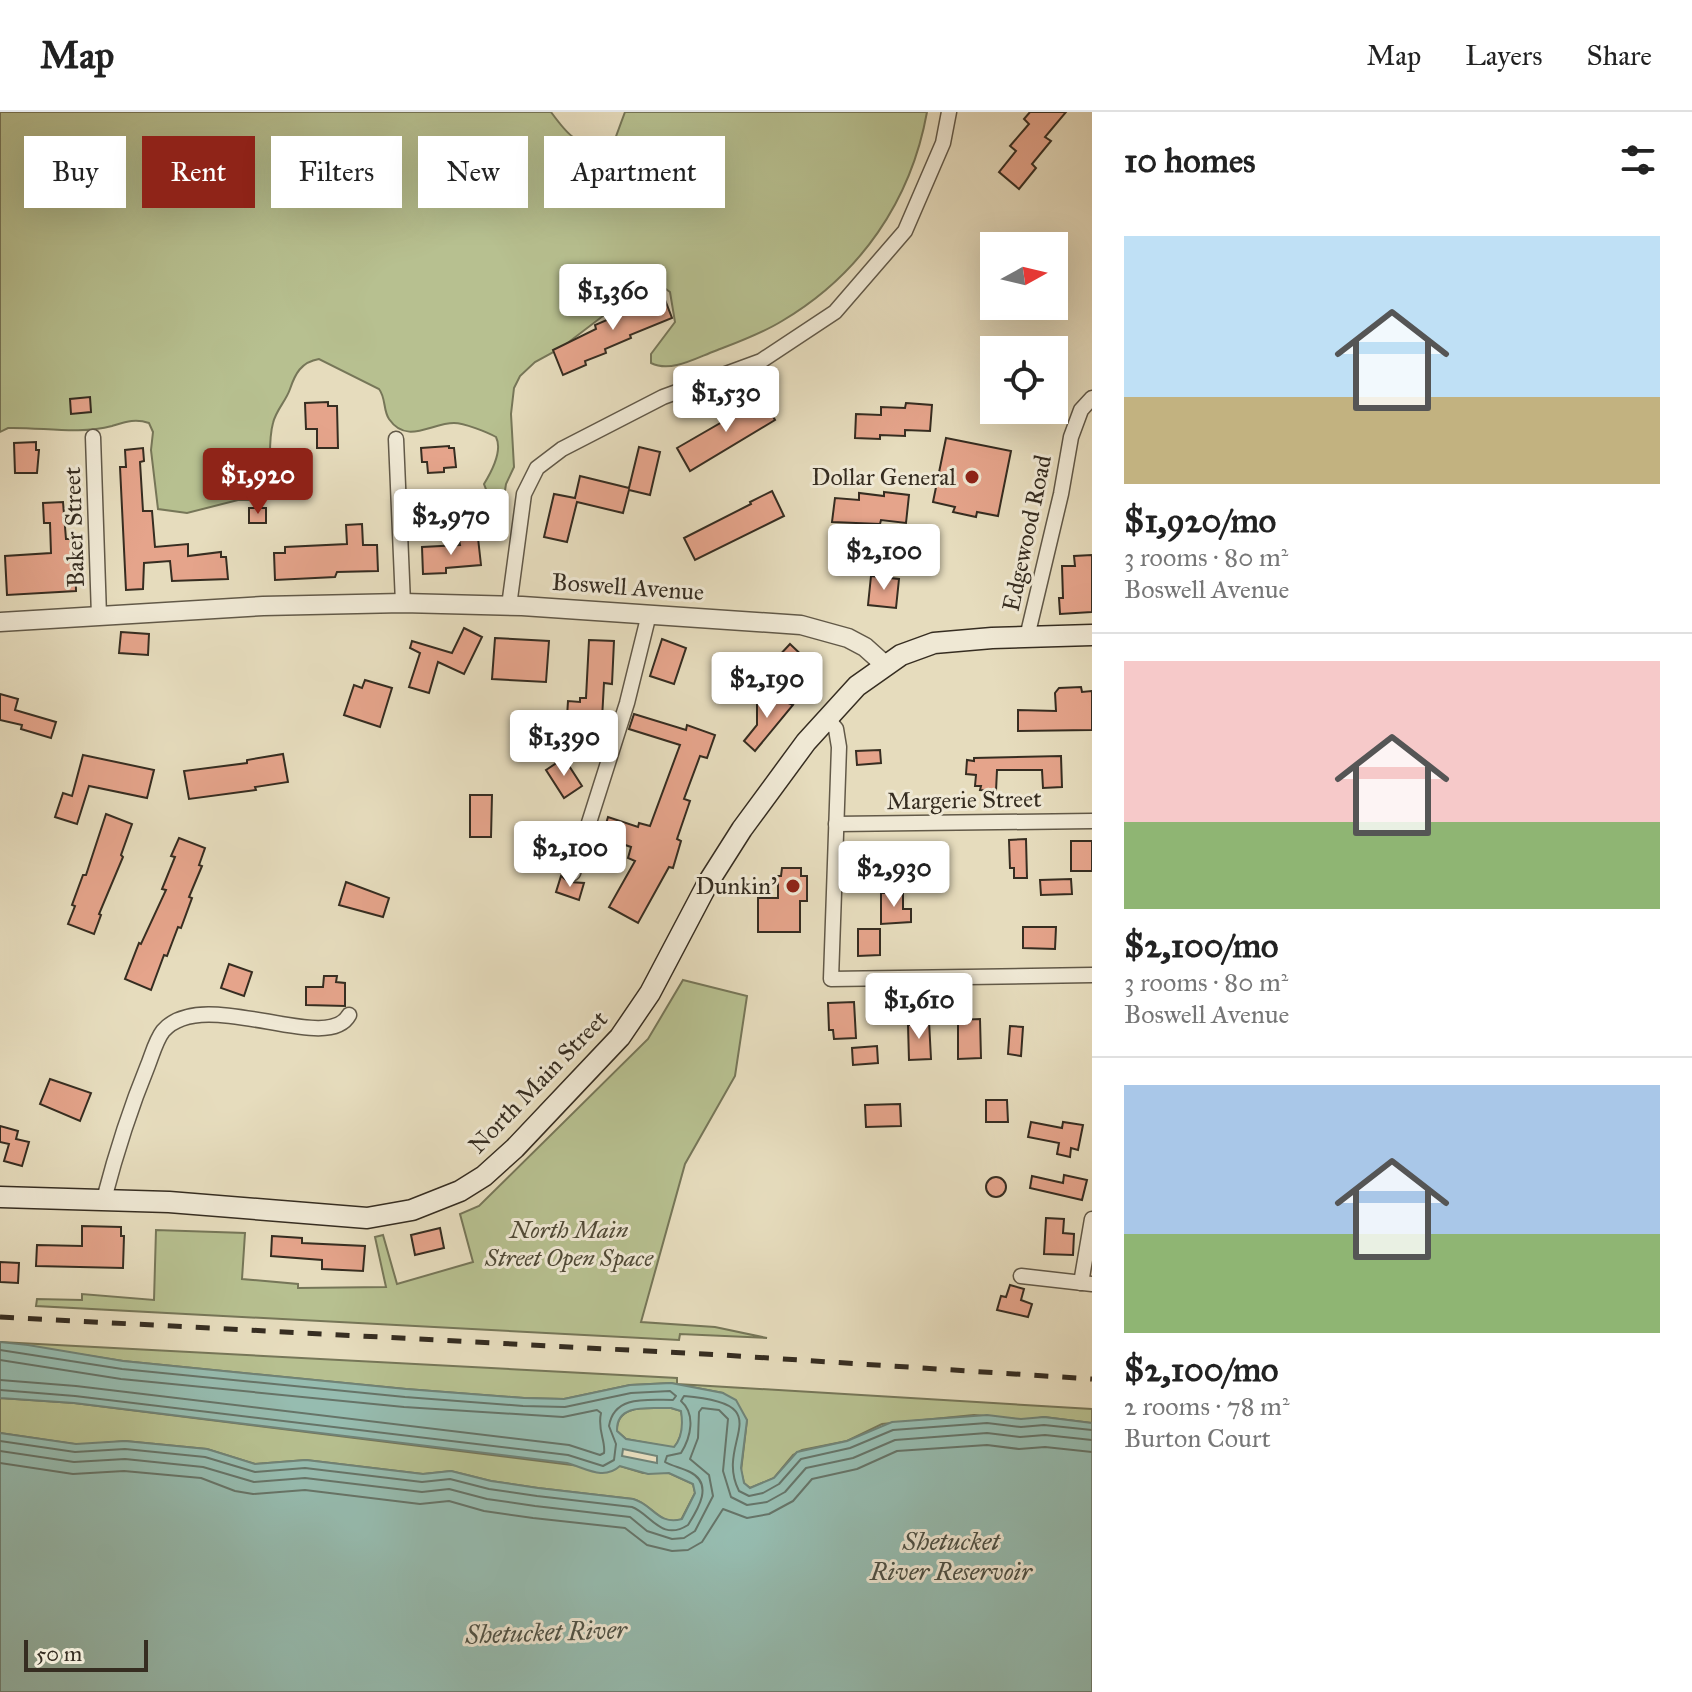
<!DOCTYPE html>
<meta charset="utf-8">
<style>
:root{--surface:#fff;--page:#f2f2f2;--text:#222;--muted:#767676;--line:#e0e0e0;--accent:#8f2418}
body{margin:0;font-family:"IM FELL Great Primer",serif;background:var(--page);color:var(--text);height:100vh;display:flex;flex-direction:column;font-size:30px;white-space:nowrap}
*{box-sizing:border-box;margin:0}
p{font-size:26px;color:var(--muted)}
.icon{flex:none;width:44px;height:44px;fill:none;stroke:currentColor;stroke-width:2;stroke-linecap:round;stroke-linejoin:round}
.map{position:relative;flex:1;overflow:hidden}
.sheet{display:flex;flex-direction:column;background:var(--surface);width:600px}
.sheet>*{flex:none}
.guide{position:absolute;left:24px;top:24px;width:760px;height:72px;display:flex;gap:16px}
.needle{width:52px;rotate:82deg}
.controls{position:absolute;left:980px;top:120px;display:grid;gap:16px}
.controls a{display:grid;place-items:center;width:88px;height:88px;border-radius:0px;background:var(--surface);box-shadow:0 8px 32px #0002;font-size:40px}
.scale{position:absolute;left:24px;bottom:20px;width:124px;box-sizing:border-box;padding-left:8px;border:4px solid #362d21;border-top:0;font-size:22px;line-height:28px;white-space:nowrap;color:#362d21;-webkit-text-stroke:6px #efe8d4;paint-order:stroke}
.price{position:absolute;translate:-50% -68px;padding:0 18px;border-radius:8px;background:#fff;color:#222;font-size:26px;line-height:52px;filter:drop-shadow(0 2px 4px #0008)}
.price::after{content:'';position:absolute;left:50%;top:48px;width:24px;height:18px;margin-left:-12px;background:inherit;clip-path:polygon(0 0,100% 0,50% 100%)}
.price.on{background:var(--accent);color:#fff}
ul{padding:0;list-style:none}
li{display:grid;align-content:center;gap:16px;height:424px;padding:0 32px}
li+li{border-top:2px solid var(--line)}
li span{display:grid;place-items:center;height:248px;border-radius:0px;color:#555}
li>.icon{margin-inline-start:auto}
span .icon{width:144px;height:144px;fill:#fffc;stroke-width:1}
li b{font-size:34px}
h2{display:flex;justify-content:space-between;align-items:center;height:96px;padding:0 32px;font-size:34px}
.tag{padding:0 28px;border-radius:0px;background:var(--surface);box-shadow:0 8px 32px #0002;font-size:28px;line-height:72px}
.tag.on{background:var(--accent);color:#fff}
header{display:flex;align-items:center;gap:48px;box-sizing:border-box;height:112px;padding:0 40px;background:var(--surface);border-bottom:2px solid var(--line)}
header strong{font-size:38px}
nav{display:flex;gap:44px;margin-inline-start:auto;font-size:28px}
main{display:flex;flex:1;min-height:0}
.map>svg:first-child{display:block}
</style>
<header>
<strong>Map</strong>
<nav><a>Map</a><a>Layers</a><a>Share</a></nav>
</header>
<main>
<div class="map">
<svg width="1092" height="1580" viewBox="0 0 1092 1580">
<rect width="100%" height="100%" fill="#e6dcbd"/>
<filter id="stains"><feTurbulence type="fractalNoise" baseFrequency=".0025" numOctaves="4"/><feColorMatrix values="0 0 0 0 .2 0 0 0 0 .09 0 0 0 0 .02 0 0 0 .5 -.17"/></filter>
<radialGradient id="worn" r=".72"><stop offset=".6" stop-color="#630" stop-opacity="0"/><stop offset="1" stop-color="#630" stop-opacity=".3"/></radialGradient>
<!-- green -->
<g fill="#b7c090" stroke="#767658" stroke-width="2">
<path d="M0,0H551C568,23 574,32 604,33L615,27L625,0H927C911,89 860,163 782,209C761,222 738,230 715,239C696,246 671,261 651,251V242L675,210L670,180L663,175H657L616,194L561,236L535,250L520,264L514,276L511,302L514,355L506,372L504,385L499,390L489,385L484,372C492,359 503,339 496,325C487,320 464,311 454,311C431,311 407,333 389,307C383,298 386,286 379,277L319,247C301,250 295,262 290,277C286,289 276,298 273,311C266,336 275,364 263,388H238L187,401L158,397L151,338L153,320L149,311C135,306 125,310 112,314C78,323 42,315 8,316L0,320Z"/>
<path d="M683,868L747,884L735,964L685,1052L641,1210L715,1215L767,1226L680,1222L679,1228L36,1194L37,1187L82,1188V1182L154,1188L156,1118L245,1121L242,1167L298,1172V1176L386,1175L375,1125L383,1123L397,1172L473,1150L460,1102L479,1094L648,927Z"/>
<path d="M0,1230L677,1266V1272L1092,1297V1311L1044,1305L1026,1308L974,1303L882,1312L847,1329L802,1338L793,1343L774,1366L750,1376L744,1371L741,1359L747,1308L723,1281L671,1271L630,1273L564,1287L524,1286L406,1277L123,1249Z"/>
<path d="M0,1286L74,1291L580,1354H620L643,1361H669L693,1372L695,1381L681,1408C659,1414 652,1392 633,1387L538,1376L491,1369L451,1359L423,1362L306,1348L255,1352L207,1337L125,1329L81,1333L0,1321Z"/>
<path d="M671,1296L681,1299C684,1312 682,1325 674,1336L626,1327L617,1319C616,1290 651,1297 671,1296Z"/>
</g>
<!-- water -->
<path fill="#96bcb0" stroke="#708377" stroke-width="2" fill-rule="evenodd" d="M0,1230L28,1233L123,1249L406,1277L524,1286L564,1287L630,1273L671,1271L723,1281L736,1288L747,1308L741,1356L744,1371L750,1376L774,1366L797,1340L847,1329L892,1310L987,1303L1021,1307L1044,1305L1092,1311V1580H0V1321L76,1332L125,1329L207,1337L255,1352L306,1348L423,1362L451,1359L491,1369L538,1376L633,1387C653,1392 658,1414 682,1407L695,1381L693,1372L669,1361L648,1362L620,1354C603,1369 586,1356 567,1351L74,1291L0,1286ZM671,1296L681,1299C683,1312 683,1325 674,1335L626,1327L617,1319C616,1290 651,1297 671,1296ZM623,1337L657,1344V1351L622,1344Z"/>
<g fill="none" stroke-linecap="round" stroke-linejoin="round">
<!-- shore -->
<g stroke="#667468" stroke-width="2">
<path d="M0,1238L122,1257L405,1285L523,1294L565,1295L631,1281L670,1279L676,1284L673,1288C647,1288 614,1283 609,1314L616,1332L614,1348L603,1354L568,1343L75,1284L0,1278"/>
<path d="M0,1248L121,1267L404,1295L563,1305L597,1298L601,1301C597,1318 606,1329 604,1341L600,1343L569,1333L76,1274L0,1268"/>
<path d="M0,1329L75,1340L125,1337L205,1345L255,1360L305,1356L422,1370L450,1367L489,1377L537,1384L632,1395C651,1402 661,1430 688,1413C698,1397 714,1372 690,1360C682,1356 672,1354 665,1350L667,1344L681,1341C691,1325 696,1302 681,1289L684,1284C784,1292 713,1329 739,1379L749,1384L763,1381L779,1372L801,1347L850,1336L893,1318L987,1311L1021,1315L1044,1313L1092,1318"/>
<path d="M0,1339L74,1350L125,1347L203,1355L254,1370L305,1366L422,1380L449,1377L487,1387L535,1394L630,1405L647,1419L672,1427L684,1426L695,1419L713,1384L709,1363L690,1347L698,1326L699,1300L702,1296L719,1298L728,1307L723,1359L731,1385L747,1393L767,1390L785,1380L806,1356L853,1346L895,1328L987,1321L1020,1325L1045,1323L1092,1328"/>
<path d="M0,1351L73,1362L124,1359L201,1366L235,1379L253,1382L305,1378L420,1392L449,1389L484,1399L533,1406L625,1416L647,1433L672,1439L688,1438L702,1430L723,1397L747,1406L769,1402L793,1389L812,1367L857,1357L897,1339L987,1333L1019,1337L1045,1335L1092,1340"/>
</g>
</g>
<!-- building -->
<g fill="#e5a48b" stroke="#362d21" stroke-width="2">
<path d="M1030,0H1066L1045,25L1051,29L1032,52L1036,56L1019,77L999,60L1016,39L1010,34L1029,12L1024,7Z"/>
<path d="M662,180L672,206L630,223L631,226L605,237L606,241L585,249L586,253L563,263L553,238L596,217L595,213L621,202L619,197Z"/>
<path d="M761,284L775,308L690,359L677,336L741,299L740,296Z"/>
<path d="M90,285L91,300L71,302L70,287Z"/>
<path d="M328,290V294H337L338,336H317V317H306L305,291Z"/>
<path d="M906,291L932,293L930,319L905,318V324L880,323V327L855,326L856,302L881,303V295L905,296Z"/>
<path d="M946,326L1011,339L998,404L977,400L976,405L953,400L955,395L933,390Z"/>
<path d="M36,330V338H39L37,361H15L14,331Z"/>
<path d="M449,334V336H454L456,355L444,356V360L428,361L427,350H422L421,336Z"/>
<path d="M639,335L660,340L650,383L629,378L623,401L577,390L567,430L544,425L554,382L575,386L580,364L629,376Z"/>
<path d="M143,336L144,349L140,350L143,399H152L155,435L188,432V444L221,440V445H226L228,467L172,469L170,449L144,451L143,477L126,478L120,355H126L125,338Z"/>
<path d="M772,379L784,404L695,448L684,426L751,392L750,390Z"/>
<path d="M884,380L909,383L906,411L881,408L880,412L832,410L835,386L859,388V381L884,384Z"/>
<path d="M63,390L66,427H71L72,439H75L76,479L7,483L5,444L51,441L50,411H44L43,391Z"/>
<rect x="249" y="396" width="17" height="15"/>
<path d="M483,400L500,401L499,417H482Z"/>
<path d="M362,412L363,433H377L378,459L337,460L335,465L275,468L274,441H285V435L347,432L346,413Z"/>
<path d="M478,426L481,453L446,456V461L423,462L422,435L460,433L459,428Z"/>
<path d="M1092,443V500L1060,502L1059,486H1063L1062,454H1075L1074,444Z"/>
<path d="M871,464L899,467L896,496L868,493Z"/>
<path d="M464,516L482,525L464,562L438,550L429,581L409,575L420,541L410,536L412,529L452,541Z"/>
<path d="M121,520L149,522L148,543L119,541Z"/>
<path d="M495,526L549,529L546,570L492,567Z"/>
<path d="M662,527L686,536L674,572L650,564Z"/>
<path d="M589,528L614,529L612,572L604,571L602,607L567,605L568,589L580,590V586H586Z"/>
<path d="M790,532L810,551L784,578L764,560Z"/>
<path d="M365,568L392,576L380,615L344,603L354,573L362,576Z"/>
<path d="M1081,575L1082,580L1092,579V618L1018,619V598L1056,599L1055,581L1059,576Z"/>
<path d="M0,582L18,587L15,598L56,610L51,626L21,617L22,613L0,608Z"/>
<path d="M779,587L793,593L755,639L744,629L757,613V588Z"/>
<path d="M634,602L686,618L687,613L715,623L707,646L700,644L684,687L690,689L677,727L681,729L673,756L669,755L638,811L609,795L635,749L628,746L631,735L602,725L608,705L638,715L639,711L650,714L680,633L629,617Z"/>
<path d="M880,638L881,651L857,653L856,639Z"/>
<path d="M283,642L288,670L255,675L256,678L189,687L184,659L247,651V648Z"/>
<path d="M83,643L154,658L147,686L89,674L77,712L55,705L63,681L72,684Z"/>
<path d="M1061,644L1062,675L1043,676L1042,658H997L996,679L980,678L981,674H975L976,663L966,662L967,648L974,649V646Z"/>
<path d="M564,646L582,674L564,686L546,658Z"/>
<path d="M470,683H492L491,725H470Z"/>
<path d="M106,702L132,712L121,743L123,745L99,802L101,803L94,822L68,812L75,794L72,793L83,763H86Z"/>
<path d="M179,726L205,736L199,753L202,754L189,785L192,786L181,816L178,815L167,844L164,843L151,878L125,867L139,831L141,832L166,778L162,777L175,745L171,744Z"/>
<path d="M1026,727L1027,766H1014V756H1010L1009,728Z"/>
<rect x="1071" y="729" width="21" height="30"/>
<path d="M782,756H801V764H807V789H800V820H758V786H778V764H781Z"/>
<path d="M861,761H877L878,778H862Z"/>
<path d="M561,764L569,770L584,771L579,788L556,780Z"/>
<path d="M1071,767L1072,782L1041,783L1040,768Z"/>
<path d="M346,770L389,786L383,805L339,793Z"/>
<path d="M881,781H903V797H911V810L881,812Z"/>
<path d="M1023,815H1056L1055,837L1023,836Z"/>
<path d="M858,817H880V843L858,844Z"/>
<path d="M229,852L252,860L244,884L221,876Z"/>
<path d="M324,864H337L336,870L345,871V894L306,893V875H323Z"/>
<path d="M854,890L856,926L834,927L833,918H829L828,891Z"/>
<path d="M980,907L981,946L958,947V908Z"/>
<path d="M929,909L931,947L909,948L908,913H910V910Z"/>
<path d="M1010,914L1023,915L1021,944L1008,942Z"/>
<path d="M877,934L878,951L853,953L852,936Z"/>
<path d="M50,967L91,981L80,1009L40,992Z"/>
<path d="M986,988H1007L1008,1010H986Z"/>
<path d="M900,992L901,1014L866,1015L865,993Z"/>
<path d="M1031,1010L1062,1016L1063,1010L1083,1013L1078,1038L1071,1036L1070,1045L1057,1042L1059,1031L1028,1025Z"/>
<path d="M0,1014L18,1019L16,1027L29,1030L22,1054L4,1049L9,1032L0,1030Z"/>
<path d="M1064,1063L1087,1068L1082,1088L1030,1076L1032,1064L1063,1071Z"/>
<circle cx="996" cy="1075" r="10"/>
<path d="M1046,1106L1064,1107L1063,1121L1074,1122L1073,1143L1044,1142Z"/>
<path d="M82,1114L121,1115V1124H124L123,1156L36,1154L37,1133L82,1134Z"/>
<path d="M440,1116L444,1136L415,1143L411,1123Z"/>
<path d="M272,1124L302,1126V1131L365,1134L363,1159L322,1157V1148L271,1144Z"/>
<path d="M0,1150L19,1151L18,1171L0,1170Z"/>
<path d="M1010,1173L1024,1177L1021,1188L1032,1192L1028,1205L997,1198L1001,1184L1006,1185Z"/>
</g>
<g fill="none" stroke-linecap="round" stroke-linejoin="round">
<!-- minor casing -->
<g stroke="#625948" stroke-width="17">
<g id="minor">
<path d="M93,325L99,504"/>
<path d="M396,327L403,491"/>
<path d="M509,494L524,382L537,356L562,337L663,285L761,249L835,200L905,119L943,31L949,0"/>
<path d="M1027,525L1061,382L1071,325L1081,298L1092,286"/>
<path d="M827,606L836,617L839,635L831,867L1092,863"/>
<path d="M836,712L1092,709"/>
<path d="M573,761L627,591L649,502"/>
<path d="M104,1087C116,1041 130,997 148,953C152,943 156,928 163,919C203,872 327,944 349,903"/>
<path d="M1021,1164L1092,1172"/>
<path d="M1081,1171L1092,1107"/>
</g>
</g>
<!-- tertiary casing -->
<g stroke="#625948" stroke-width="21">
<path id="tertiary" d="M0,510L263,494L403,491L522,494L801,513L848,526L865,535L885,553"/>
</g>
<!-- secondary casing -->
<g stroke="#362d21" stroke-width="23">
<path id="secondary" d="M0,1085L169,1090L367,1106L412,1098L460,1079L484,1064L515,1036L620,925L650,881L709,769L742,717L806,630L857,574L901,543L934,531L992,526L1092,523"/>
</g>
<!-- minor -->
<use href="#minor" stroke="#efe8d4" stroke-width="14"/>
<!-- tertiary -->
<use href="#tertiary" stroke="#efe8d4" stroke-width="18"/>
<!-- secondary -->
<use href="#secondary" stroke="#efe8d4" stroke-width="20"/>
<!-- rail -->
<path stroke="#362d21" stroke-width="5" stroke-dasharray="14 14" stroke-linecap="butt" d="M0,1205L722,1243L1092,1267"/>
</g>
<!-- markers -->
<g fill="#8f2418" stroke="#efe8d4" stroke-width="3">
<circle cx="972" cy="365" r="8"/>
<circle cx="793" cy="774" r="8"/>
</g>
<g text-anchor="middle" stroke-width="6" stroke-linejoin="round" paint-order="stroke">
<!-- poi labels -->
<g font-size="24" fill="#362d21" stroke="#efe8d4" text-anchor="end">
<text x="956" y="373">Dollar General</text>
<text x="777" y="782">Dunkin'</text>
</g>
<!-- street labels -->
<g font-size="24" fill="#362d21" stroke="#efe8d4">
<text transform="translate(74 415) rotate(-92)" y="8">Baker Street</text>
<text transform="translate(1027 421) rotate(-78)" y="8">Edgewood Road</text>
<text transform="translate(628 475) rotate(4)" y="8">Boswell Avenue</text>
<text transform="translate(964 688) rotate(-1)" y="8">Margerie Street</text>
<text transform="translate(538 970) rotate(-46)" y="8">North Main Street</text>
</g>
<!-- park labels -->
<g font-size="24" font-style="italic" fill="#504a37" stroke="#efe8d4">
<text x="569" y="1126">North Main<tspan x="569" dy="28">Street Open Space</tspan></text>
</g>
<!-- water labels -->
<g font-size="26" font-style="italic" fill="#4e5145" stroke="#efe8d4">
<text x="951" y="1438">Shetucket<tspan x="951" dy="30">River Reservoir</tspan></text>
<text transform="translate(546 1520) rotate(-2)" y="9">Shetucket River</text>
</g>
</g>
<rect width="100%" height="100%" filter="url(#stains)"/>
<rect width="100%" height="100%" fill="url(#worn)"/>
</svg>
<div class="controls">
<a><svg class="needle" viewBox="-14 -14 28 28"><path d="M0-13l5 13h-10z" fill="#e53935"/><path d="M0 13l5-13h-10z" fill="#767676"/></svg></a>
<a><svg class="icon" aria-label="locate" viewBox="0 0 24 24"><circle cx="12" cy="12" r="6"/><path d="M12 2v4M12 18v4M2 12h4M18 12h4"/></svg></a>
</div>
<div class="scale">50 m</div>
<b class="price" style="left:613px;top:220px">$1,360</b>
<b class="price" style="left:726px;top:322px">$1,530</b>
<b class="price on" style="left:258px;top:404px">$1,920</b>
<b class="price" style="left:451px;top:445px">$2,970</b>
<b class="price" style="left:884px;top:480px">$2,100</b>
<b class="price" style="left:767px;top:608px">$2,190</b>
<b class="price" style="left:564px;top:666px">$1,390</b>
<b class="price" style="left:570px;top:777px">$2,100</b>
<b class="price" style="left:894px;top:797px">$2,930</b>
<b class="price" style="left:919px;top:929px">$1,610</b>
<div class="guide">
<a class="tag">Buy</a>
<a class="tag on">Rent</a>
<a class="tag">Filters</a>
<a class="tag">New</a>
<a class="tag">Apartment</a>
</div>
</div>
<section class="sheet">
<h2>10 homes<svg class="icon" aria-label="filters" viewBox="0 0 24 24"><path d="M4 7h16M4 17h16"/><circle cx="9" cy="7" r="2"/><circle cx="15" cy="17" r="2"/></svg></h2>
<ul>
<li><span style="background:linear-gradient(#bfe0f5 65%,#c2b280 0)"><svg class="icon" aria-label="home" viewBox="0 0 24 24"><path d="M3 11l9-7 9 7M6 9v11h12V9"/></svg></span><div><b>$1,920/mo</b><p>3 rooms · 80 m²</p><p>Boswell Avenue</p></div></li>
<li><span style="background:linear-gradient(#f6c9c9 65%,#8fb573 0)"><svg class="icon" aria-label="home" viewBox="0 0 24 24"><path d="M3 11l9-7 9 7M6 9v11h12V9"/></svg></span><div><b>$2,100/mo</b><p>3 rooms · 80 m²</p><p>Boswell Avenue</p></div></li>
<li><span style="background:linear-gradient(#a9c7e8 60%,#8fb573 0)"><svg class="icon" aria-label="home" viewBox="0 0 24 24"><path d="M3 11l9-7 9 7M6 9v11h12V9"/></svg></span><div><b>$2,100/mo</b><p>2 rooms · 78 m²</p><p>Burton Court</p></div></li>
</ul>
</section>
</main>
